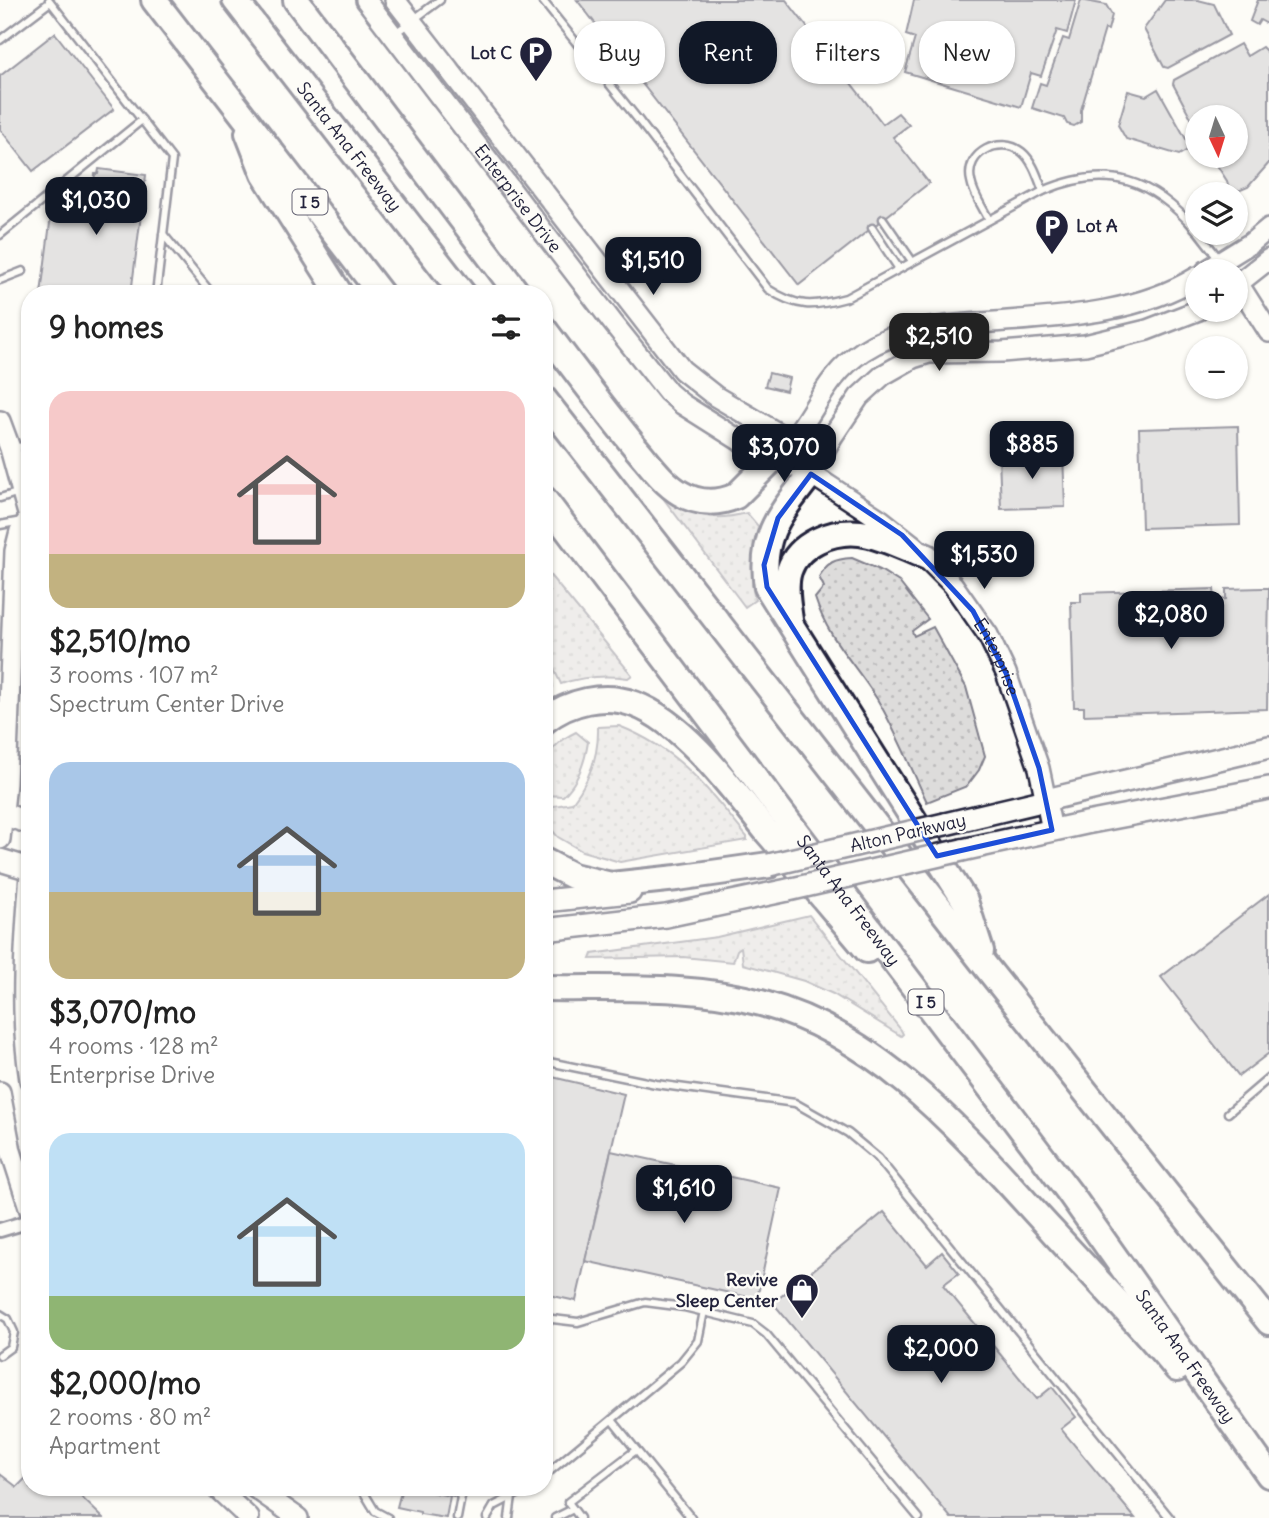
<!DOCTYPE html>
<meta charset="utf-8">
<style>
:root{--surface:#fff;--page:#f6f6f6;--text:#222;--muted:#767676;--accent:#111827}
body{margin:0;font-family:Delius,sans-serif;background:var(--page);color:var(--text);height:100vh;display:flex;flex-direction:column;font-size:26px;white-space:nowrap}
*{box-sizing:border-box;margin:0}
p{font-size:23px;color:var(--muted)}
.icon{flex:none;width:38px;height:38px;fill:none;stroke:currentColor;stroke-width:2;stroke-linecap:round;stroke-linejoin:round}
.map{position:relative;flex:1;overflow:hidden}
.panel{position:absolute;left:21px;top:285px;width:532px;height:1211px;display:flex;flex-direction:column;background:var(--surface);border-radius:28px;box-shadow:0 2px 5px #0004}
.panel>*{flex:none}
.banner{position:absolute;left:574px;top:21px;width:590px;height:63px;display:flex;gap:14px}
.needle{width:46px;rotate:176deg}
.tools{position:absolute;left:1185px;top:105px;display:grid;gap:14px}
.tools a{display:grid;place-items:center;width:63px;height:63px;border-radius:50%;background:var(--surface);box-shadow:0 2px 5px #0004;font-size:35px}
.price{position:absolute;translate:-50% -60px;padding:0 16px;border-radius:14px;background:var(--accent);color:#fff;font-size:23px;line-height:46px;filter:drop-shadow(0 2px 4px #0008)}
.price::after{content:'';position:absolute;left:50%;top:42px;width:21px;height:16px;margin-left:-10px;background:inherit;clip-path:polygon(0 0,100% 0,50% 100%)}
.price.on{background:#222;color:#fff}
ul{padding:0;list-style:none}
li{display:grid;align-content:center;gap:14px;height:371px;padding:0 28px}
li span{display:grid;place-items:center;height:217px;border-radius:21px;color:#555}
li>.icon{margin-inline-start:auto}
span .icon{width:126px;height:126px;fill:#fffc;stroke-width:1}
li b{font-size:30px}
h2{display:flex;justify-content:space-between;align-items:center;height:84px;padding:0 28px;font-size:30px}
.pill{padding:0 24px;border-radius:28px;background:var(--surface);box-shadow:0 2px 5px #0004;font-size:24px;line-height:63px}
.pill.on{background:var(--accent);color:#fff}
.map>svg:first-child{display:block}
</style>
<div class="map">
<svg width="1269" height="1518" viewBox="0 0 1269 1518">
<defs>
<pattern id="garden-dots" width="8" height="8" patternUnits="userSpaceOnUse" patternTransform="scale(1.75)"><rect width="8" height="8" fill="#dddcdb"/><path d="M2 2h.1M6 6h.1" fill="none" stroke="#bdbcbd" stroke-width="1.8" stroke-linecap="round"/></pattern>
</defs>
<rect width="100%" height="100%" fill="#fdfcf7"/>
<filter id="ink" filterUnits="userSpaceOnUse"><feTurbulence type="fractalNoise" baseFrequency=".0143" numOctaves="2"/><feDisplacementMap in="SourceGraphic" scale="14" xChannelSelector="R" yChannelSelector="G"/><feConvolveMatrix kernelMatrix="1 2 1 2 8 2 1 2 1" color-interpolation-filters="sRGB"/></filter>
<g filter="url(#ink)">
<!-- garden -->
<g fill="url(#garden-dots)" stroke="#807f8b" stroke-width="2">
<path d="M666,497C696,517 712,522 747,513L758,526L752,585L755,600L745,607L663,498Z"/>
<path d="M852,558L880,570L899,582L928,619L912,631L914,636L933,627L966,687L985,756L979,770L967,786L927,802C911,768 896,731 877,699C854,662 829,641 815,598L824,587L819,577C827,562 835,559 852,558Z"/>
<path d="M544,568L632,675L628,678C605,675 584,676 561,684L552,665L549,667L553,687L544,693Z"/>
<path d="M619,726C680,750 707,788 747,837V840L620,862L582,851L558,837L545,822L544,804L554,806L572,803C589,781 599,755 598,727Z"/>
<path d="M576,732L588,742C585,762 578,782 563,796L544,795C544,762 544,748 576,732Z"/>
<path d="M809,915L901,1030L903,1034L901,1036L833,994L804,981L743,964L741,947L737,950L733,962L683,957L590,959L592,954L717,937Z"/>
</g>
<!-- building -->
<g fill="#c6c6c8" stroke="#22223b" stroke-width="2">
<path d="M577,0H786L883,124L898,113L909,125L893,137L929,183L799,285Z"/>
<path d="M914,0H1076L1067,33L1057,30L1041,76L1031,73L1021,107L905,72L915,38L906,35Z"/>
<path d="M1081,0L1106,5L1112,15L1108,30L1105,29L1081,110V122L1074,126L1067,124L1064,118L1032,108L1040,83L1046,85L1063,38L1069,40Z"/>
<path d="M1165,0H1198L1214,4L1229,35L1168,68L1164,67L1144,29Z"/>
<path d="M1258,0H1269V25L1260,20L1257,25L1250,21Z"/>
<path d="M55,33L114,109L33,171L0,129V76Z"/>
<path d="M1240,44L1247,56L1262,47L1269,54V163L1248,187L1236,192L1229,188L1227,181L1211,156H1236V117H1197V129L1173,84L1174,80Z"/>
<path d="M1158,89L1191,148L1179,155L1126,139L1118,125L1128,91L1146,96Z"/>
<path d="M99,169L146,175L131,294H41L52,207L61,208L62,199L72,200L73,190L83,191L84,182L94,183L95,174H98Z"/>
<path d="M769,373L789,378L786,391L765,386Z"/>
<path d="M1238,426L1240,525L1142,528L1139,429Z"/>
<path d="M1063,453L1065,507L1001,509L999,455Z"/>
<path d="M1262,588H1269L1267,709L1084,715V707H1074L1071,602H1081V593L1214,589L1215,600L1226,599V589Z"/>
<path d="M1269,894V1053L1239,1076L1161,977Z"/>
<path d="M544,1075L624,1094L576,1301L544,1294Z"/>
<path d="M611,1151L781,1188L757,1299L585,1261Z"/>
<path d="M884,1212L927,1265L942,1252L959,1273L943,1285L1037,1399L1052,1387L1076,1417L1061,1429L1135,1518H951L773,1303Z"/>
<path d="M0,1474L17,1487L30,1474V1488H72L103,1518H0Z"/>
<path d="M402,1488H432L431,1492L450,1496L446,1518L420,1514V1512L397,1507Z"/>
</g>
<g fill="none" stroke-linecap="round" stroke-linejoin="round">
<!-- lane casing -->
<g stroke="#22223b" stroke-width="11">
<g id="lane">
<path d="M49,0L172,159L156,294"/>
<path d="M542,0L640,122L768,289C797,308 813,307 846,298L1043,191C1107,163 1153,179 1197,231"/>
<path d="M394,34L440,0"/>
<path d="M0,40L50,2"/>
<path d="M883,219L912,261"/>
<path d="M989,220C983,208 973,194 971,181C964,152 1001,135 1022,152C1033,161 1038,178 1043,191"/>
<path d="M872,228L899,269"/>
<path d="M1199,233L1220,260"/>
<path d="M163,234L212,294"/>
<path d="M0,235L142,120"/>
<path d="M0,280L23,271"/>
<path d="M12,448L30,445"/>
<path d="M0,498L20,492"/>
<path d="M0,525L22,521"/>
<path d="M544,1061L656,1084L795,1103L848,1133L878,1158L1170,1518"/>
<path d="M1228,1113L1269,1078"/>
<path d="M0,1314L8,1319L14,1332L11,1347L0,1355"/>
<path d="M544,1318L578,1322L645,1302L684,1307L753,1324L766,1334L919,1518"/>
<path d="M612,1420L691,1518"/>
<path d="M544,1476L681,1362L698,1341L704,1311"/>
<path d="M366,1488L363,1491L375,1511L388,1518"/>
<path d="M438,1488L457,1492L461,1497L457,1518"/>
<path d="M502,1488L512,1496"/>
<path d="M487,1518L494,1506L529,1488"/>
<path d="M509,1518L512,1496"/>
<path d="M555,1518L573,1509"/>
<path d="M580,1518L568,1502L636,1450"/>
</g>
</g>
<!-- street casing -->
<g stroke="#22223b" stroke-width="18">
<path id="street" d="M0,1230L30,1221"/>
</g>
<!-- secondary casing -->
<g stroke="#22223b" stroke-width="24">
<g id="secondary">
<path id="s1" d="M366,0L613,323L668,392L682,404L750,447L811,474L881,520L914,546L953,585L988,635L1006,673L1039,768L1052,830"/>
<path d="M395,0L682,370L715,396L791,441L811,473"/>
<path d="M1206,271L1251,243L1269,228"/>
<path d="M1236,280L1269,332"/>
<path d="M1236,285L1269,259"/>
<path d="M0,421L10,448L30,521"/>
<path d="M783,449C815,418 821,379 863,351C898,328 939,326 980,323C1052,317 1134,316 1197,277"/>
<path d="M811,474L832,437L859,397L883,375L913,358L929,353L1002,352L1085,345L1147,330L1199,310"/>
<path d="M0,839L6,783L15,551L20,531L28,520"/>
<path d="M30,874C25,943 19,1011 30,1080"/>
<path d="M0,1092L11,1151L30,1210"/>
<path d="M217,1488L249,1518"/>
<path d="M255,1488L298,1518"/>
</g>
</g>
<!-- primary casing -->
<g stroke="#22223b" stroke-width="26">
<g id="primary">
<path d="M0,813L30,823"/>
<path d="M945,824L1269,747"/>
<path d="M962,850L1086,823L1269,788"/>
<path d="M0,860L30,869"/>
<path d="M544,901L630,892"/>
<path d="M544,930L666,916L788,890"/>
</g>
</g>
<!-- highway casing -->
<g stroke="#22223b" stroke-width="30">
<g id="highway">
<path d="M154,0L381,294"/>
<path id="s2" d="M235,0L463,294"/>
<path d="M296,0L518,294"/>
<path d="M248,133L264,174L340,294"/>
<path d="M544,329C574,369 604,409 636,448C650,464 662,482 680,493C698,504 718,504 736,496L775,457"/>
<path d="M544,399L987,968L1269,1322"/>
<path d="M811,474C781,513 759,535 767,587L965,901L981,951"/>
<path id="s3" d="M544,499L1069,1192L1269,1475"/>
<path d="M790,620C788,605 784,586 789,571C798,543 833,530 860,533C883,536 906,549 927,557"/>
<path d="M544,721C569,701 604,693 634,704C684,722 734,791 767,832C801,871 834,911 867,950"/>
<path d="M544,861L573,876L611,885L677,878L769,865"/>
<path d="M544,988C616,989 691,984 761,1003C885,1036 969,1141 1053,1232C1094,1277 1138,1322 1177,1369"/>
</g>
</g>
<!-- lane -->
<use href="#lane" stroke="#fdfcf7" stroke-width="6"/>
<!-- street -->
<use href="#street" stroke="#fdfcf7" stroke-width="12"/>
<!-- secondary -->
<use href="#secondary" stroke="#fdfcf7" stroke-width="19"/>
<!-- primary -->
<use href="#primary" stroke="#fdfcf7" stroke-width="21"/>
<!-- highway -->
<use href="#highway" stroke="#fdfcf7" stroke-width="24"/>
<!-- primary-bridge casing -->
<g stroke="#22223b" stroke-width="26" stroke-linecap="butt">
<g id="primary-bridge">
<path d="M769,865L945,824"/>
<path d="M788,890L962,850"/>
</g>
</g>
<!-- primary-bridge -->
<use href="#primary-bridge" stroke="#fdfcf7" stroke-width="21"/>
</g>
</g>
<!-- marked area -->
<path d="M0 0H1269V1518H0ZM811,474L902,535L973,611L1006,673L1039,768L1052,830L937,856L767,587L764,565L778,518Z" fill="#fdfcf7" fill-opacity=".55" fill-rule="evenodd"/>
<path fill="none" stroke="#1d4ed8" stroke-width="5" stroke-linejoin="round" d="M811,474L902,535L973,611L1006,673L1039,768L1052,830L937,856L767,587L764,565L778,518Z"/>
<!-- icons -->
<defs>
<g id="parking-pin" transform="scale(1.75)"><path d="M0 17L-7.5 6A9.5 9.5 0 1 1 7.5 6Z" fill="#22223b" stroke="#fdfcf7"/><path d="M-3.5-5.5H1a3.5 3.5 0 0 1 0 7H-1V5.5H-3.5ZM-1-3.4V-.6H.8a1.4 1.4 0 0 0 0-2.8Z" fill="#fff"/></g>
<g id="shop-pin" transform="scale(1.75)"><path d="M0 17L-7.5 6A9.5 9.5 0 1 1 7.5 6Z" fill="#22223b" stroke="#fdfcf7"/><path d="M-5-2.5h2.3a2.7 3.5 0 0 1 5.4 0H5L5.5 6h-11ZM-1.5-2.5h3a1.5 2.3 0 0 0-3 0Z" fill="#fff"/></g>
</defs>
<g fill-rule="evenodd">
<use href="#parking-pin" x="536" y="53"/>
<use href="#parking-pin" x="1052" y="226"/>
<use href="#shop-pin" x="802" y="1290"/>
</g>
<g text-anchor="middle" stroke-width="5" stroke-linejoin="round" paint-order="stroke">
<!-- shield labels -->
<g fill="#fdfcf7" stroke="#646373" stroke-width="2">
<rect x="292.5" y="189.5" width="35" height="25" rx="5"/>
<rect x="908.5" y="989.5" width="35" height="25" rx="5"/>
</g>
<g font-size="16" font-weight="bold" fill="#22223b">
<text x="310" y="208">I 5</text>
<text x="926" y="1008">I 5</text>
</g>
<!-- poi labels -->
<g font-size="18" font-weight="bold" fill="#22223b" stroke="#fdfcf7" text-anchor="end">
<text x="512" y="59">Lot C</text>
<text x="1076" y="232" text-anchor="start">Lot A</text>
<text x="778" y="1286">Revive<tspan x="778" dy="21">Sleep Center</tspan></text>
</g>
<!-- street labels -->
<g font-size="18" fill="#22223b" stroke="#fdfcf7">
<text dy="6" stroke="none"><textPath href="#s2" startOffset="186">Santa Ana Freeway</textPath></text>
<text dy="6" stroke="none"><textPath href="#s1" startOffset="250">Enterprise Drive</textPath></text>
<text dy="6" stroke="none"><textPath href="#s1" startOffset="926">Enterprise</textPath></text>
<text transform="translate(908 833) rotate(-13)" y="6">Alton Parkway</text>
<text dy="6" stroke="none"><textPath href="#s3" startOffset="504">Santa Ana Freeway</textPath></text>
<text dy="6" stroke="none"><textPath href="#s3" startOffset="1071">Santa Ana Freeway</textPath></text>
</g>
</g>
</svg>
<div class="tools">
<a><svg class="needle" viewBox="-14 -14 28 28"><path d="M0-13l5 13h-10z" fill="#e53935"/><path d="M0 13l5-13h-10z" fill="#767676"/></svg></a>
<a><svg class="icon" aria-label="layers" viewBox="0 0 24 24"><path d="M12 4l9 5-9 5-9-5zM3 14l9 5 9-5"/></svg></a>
<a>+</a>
<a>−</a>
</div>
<b class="price" style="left:96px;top:237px">$1,030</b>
<b class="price" style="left:653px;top:297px">$1,510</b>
<b class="price on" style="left:939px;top:373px">$2,510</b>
<b class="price" style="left:1032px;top:481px">$885</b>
<b class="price" style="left:784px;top:484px">$3,070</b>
<b class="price" style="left:984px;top:591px">$1,530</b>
<b class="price" style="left:1171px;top:651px">$2,080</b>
<b class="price" style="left:684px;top:1225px">$1,610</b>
<b class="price" style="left:941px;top:1385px">$2,000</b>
<div class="banner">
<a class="pill">Buy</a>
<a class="pill on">Rent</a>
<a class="pill">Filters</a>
<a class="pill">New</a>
</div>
<section class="panel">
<h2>9 homes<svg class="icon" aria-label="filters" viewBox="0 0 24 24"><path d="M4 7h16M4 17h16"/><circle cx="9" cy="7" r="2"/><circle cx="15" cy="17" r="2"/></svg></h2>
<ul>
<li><span style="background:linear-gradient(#f6c9c9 75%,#c2b280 0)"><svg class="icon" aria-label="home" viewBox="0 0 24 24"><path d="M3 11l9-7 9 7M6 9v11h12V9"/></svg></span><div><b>$2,510/mo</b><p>3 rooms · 107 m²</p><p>Spectrum Center Drive</p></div></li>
<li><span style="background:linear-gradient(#a9c7e8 60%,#c2b280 0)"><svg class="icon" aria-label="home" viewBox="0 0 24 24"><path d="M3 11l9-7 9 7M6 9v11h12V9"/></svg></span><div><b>$3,070/mo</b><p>4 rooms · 128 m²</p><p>Enterprise Drive</p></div></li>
<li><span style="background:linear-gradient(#bfe0f5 75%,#8fb573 0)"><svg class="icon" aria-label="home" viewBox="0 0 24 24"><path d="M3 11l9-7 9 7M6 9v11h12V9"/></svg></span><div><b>$2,000/mo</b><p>2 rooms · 80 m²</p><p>Apartment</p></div></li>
</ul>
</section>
</div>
